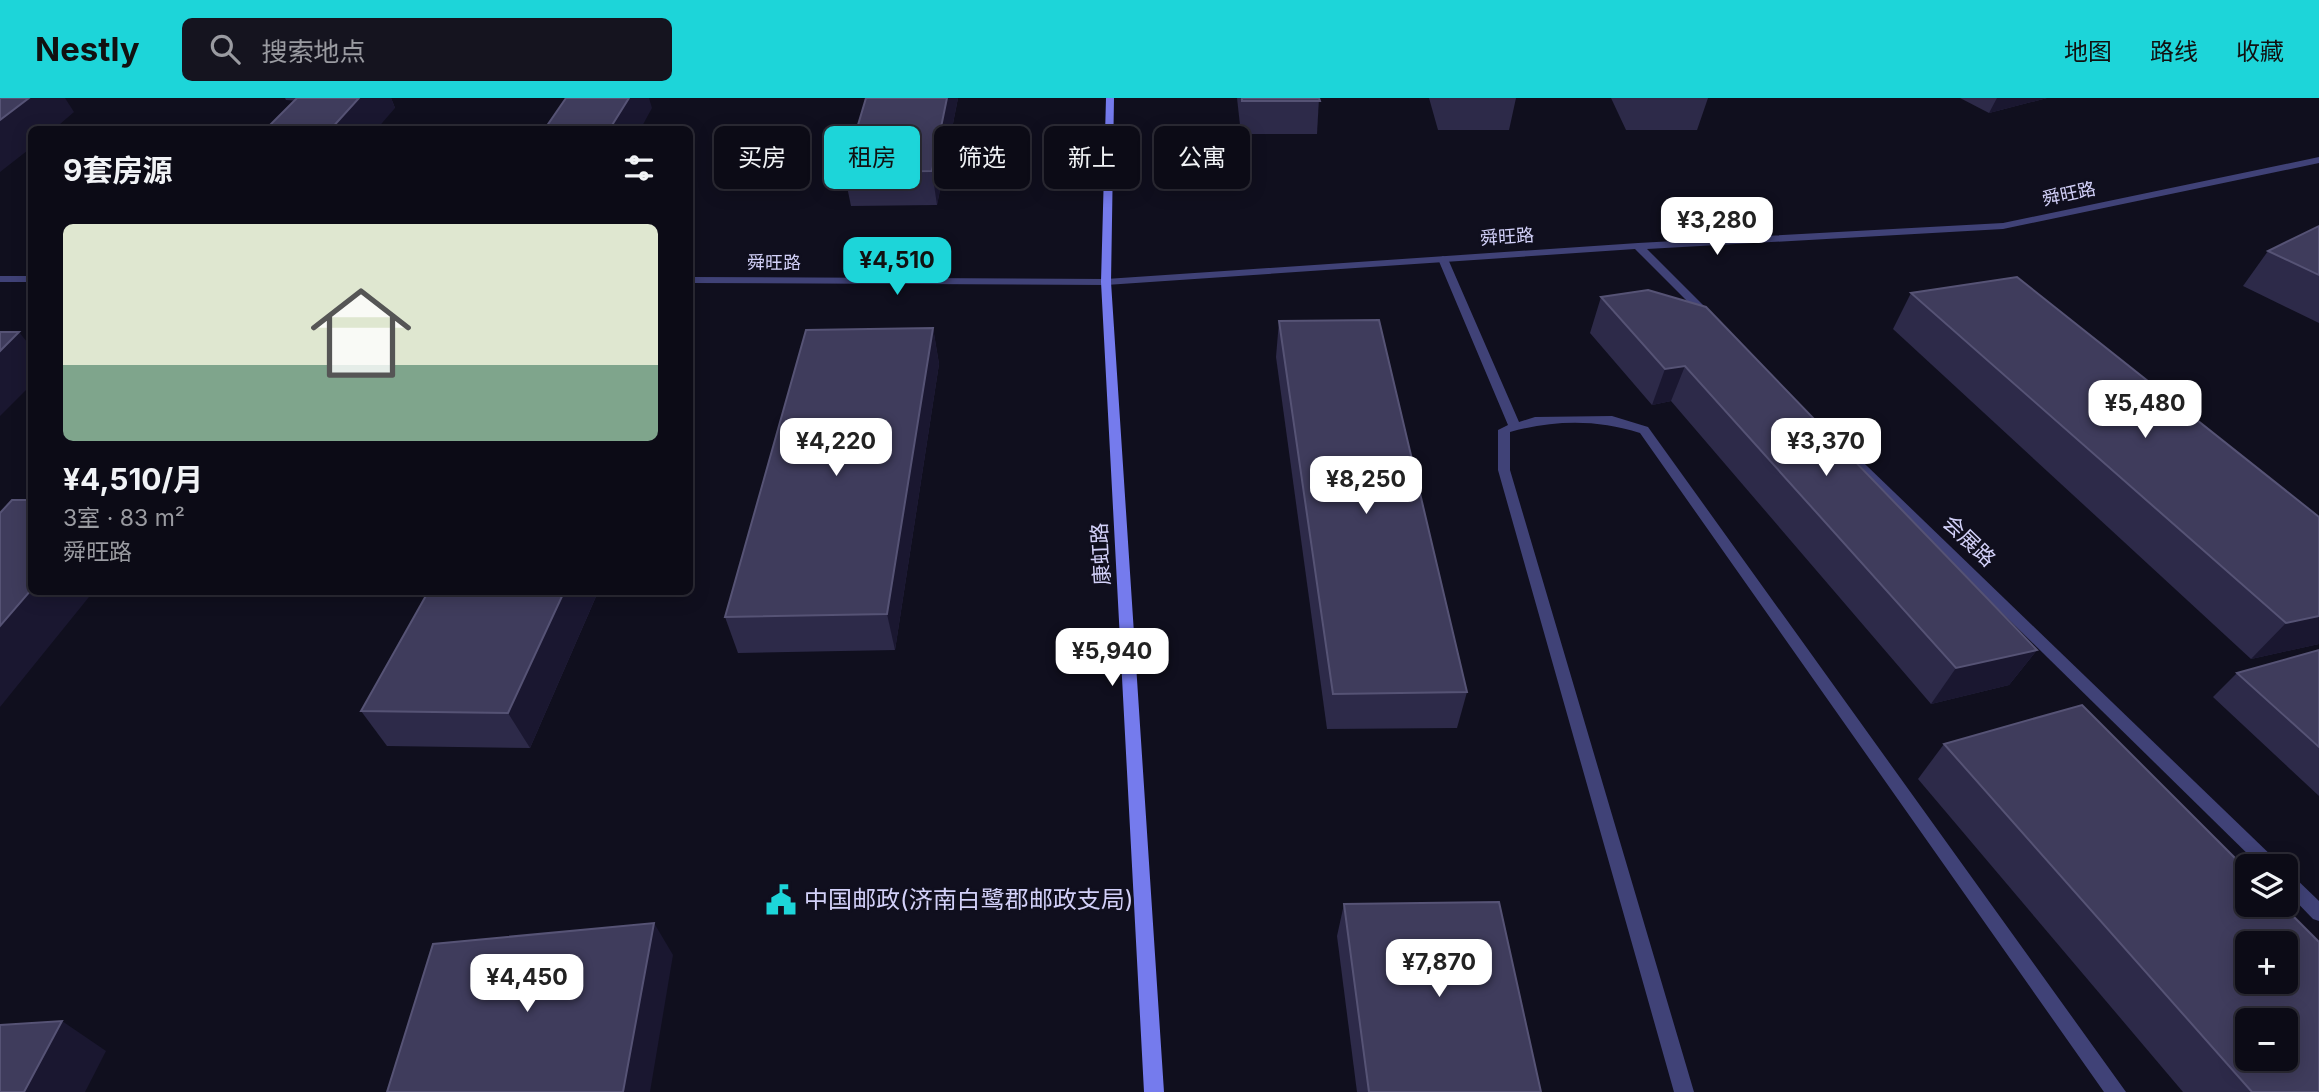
<!DOCTYPE html>
<html lang="zh">
<meta charset="utf-8">
<style>
:root{--surface:#0c0b16;--page:#15141f;--text:#f1f3f6;--muted:#9a9ba1;--line:#2c2b35;--accent:#1dd5d9}
body{margin:0;font-family:Inter,"Noto Sans SC",sans-serif;background:var(--page);color:var(--text);height:100vh;display:flex;flex-direction:column;font-size:26px;white-space:nowrap}
*{box-sizing:border-box;margin:0}
p{font-size:23px;color:var(--muted)}
.icon{flex:none;width:38px;height:38px;fill:none;stroke:currentColor;stroke-width:2;stroke-linecap:round;stroke-linejoin:round}
.map{position:relative;flex:1;overflow:hidden}
.sheet{position:absolute;left:28px;top:28px;width:665px;height:469px;display:flex;flex-direction:column;background:var(--surface);border-radius:10px;box-shadow:0 4px 18px #0003,0 0 0 2px var(--line)}
.sheet>*{flex:none}
.hud{position:absolute;left:714px;top:28px;width:665px;height:63px;display:flex;gap:14px}
.controls{position:absolute;left:2235px;top:756px;display:grid;gap:14px}
.controls a{display:grid;place-items:center;width:63px;height:63px;border-radius:10px;background:var(--surface);box-shadow:0 4px 18px #0003,0 0 0 2px var(--line);font-size:35px}
.price{position:absolute;translate:-50% -60px;padding:0 16px;border-radius:14px;background:#fff;color:#222;font-size:23px;line-height:46px;filter:drop-shadow(0 2px 4px #0008)}
.price::after{content:'';position:absolute;left:50%;top:42px;width:21px;height:16px;margin-left:-10px;background:inherit;clip-path:polygon(0 0,100% 0,50% 100%)}
.price.selected{background:var(--accent);color:#111}
ul{padding:0;list-style:none}
li{display:grid;align-content:center;gap:14px;height:371px;padding:0 35px}
li+li{border-top:2px solid var(--line)}
li span{display:grid;place-items:center;height:217px;border-radius:10px;color:#555}
li>.icon{margin-inline-start:auto}
span .icon{width:126px;height:126px;fill:#fffc;stroke-width:1}
li b{font-size:30px}
h2{display:flex;justify-content:space-between;align-items:center;height:84px;padding:0 35px;font-size:30px}
.tag{padding:0 24px;border-radius:10px;background:var(--surface);box-shadow:0 4px 18px #0003,0 0 0 2px var(--line);font-size:24px;line-height:63px}
.tag.selected{background:var(--accent);color:#111}
header{display:flex;align-items:center;gap:42px;box-sizing:border-box;height:98px;padding:0 35px;background:var(--accent);color:#111}
header strong{font-size:33px}
nav{display:flex;gap:38px;margin-inline-start:auto;font-size:24px}
.search{width:490px;height:63px;background:var(--page);display:flex;align-items:center;gap:18px;box-sizing:border-box;padding:0 24px;border-radius:10px;color:var(--muted);font-size:26px}
.map>svg:first-child{display:block}
</style>
<header>
<strong>Nestly</strong>
<div class="search"><svg class="icon" aria-label="search" viewBox="0 0 24 24"><circle cx="10" cy="10" r="6"/><path d="M15 15l6 6"/></svg>搜索地点</div>
<nav><a>地图</a><a>路线</a><a>收藏</a></nav>
</header>
<div class="map">
<svg width="2319" height="994" viewBox="0 0 2319 994">
<rect width="100%" height="100%" fill="#100f1e"/>
<g fill="none" stroke-linecap="round" stroke-linejoin="round">
<!-- lane -->
<path fill="#404277" fill-rule="evenodd" d="M1443,158L1448,161L1519,324L1535,319L1612,318L1648,329L2126,994H2104L1640,335C1596,321 1554,322 1510,334V372L1694,994H1674L1498,372V332L1508,327L1438,161Z"/>
<!-- street -->
<g fill="#404277" fill-rule="evenodd">
<path d="M2319,59V65L2003,131L1647,151L1715,219L1709,222L1705,221L1635,151L1106,187L690,185V179L1106,181L1638,145L2003,125Z"/>
<rect x="0" y="178" width="32" height="6"/>
<path d="M1835,340L1839,341L2277,763L2279,768H2260L1831,347L1829,344L1831,341Z"/>
<path d="M2286,775L2292,777L2319,803V823L2313,821L2286,793Z"/>
</g>
<!-- secondary -->
<path fill="#757bed" fill-rule="evenodd" d="M1106,0H1114L1111,184L1164,994H1144L1101,184Z"/>
</g>
<!-- wall -->
<g fill="#2d2a49">
<path d="M285,0H391L395,10L286,2Z"/>
<path d="M958,0L937,107L851,108L844,74Z"/>
<path d="M1237,0H1319L1317,36H1241Z"/>
<path d="M1429,0H1516L1509,32H1438Z"/>
<path d="M1611,0H1708L1697,32H1626Z"/>
<path d="M1960,0H2047L1989,15Z"/>
<path d="M2319,128V225L2243,188L2268,153Z"/>
<path d="M1911,195L2319,546L2251,561L1893,231Z"/>
<path d="M1601,199L2037,552L2009,587L1931,606L1671,303L1652,307L1590,235Z"/>
<path d="M1279,223L1467,594L1457,630L1327,631L1276,259Z"/>
<path d="M933,230L939,266L895,552L738,555L725,519Z"/>
<path d="M428,494H598L530,650L387,648L361,613Z"/>
<path d="M2319,552V698L2213,599L2237,575Z"/>
<path d="M1944,646L2319,994H2183L1918,681Z"/>
<path d="M1344,806L1541,994H1357L1337,838Z"/>
</g>
<!-- shaded-wall -->
<g fill="#1a1730">
<path d="M29,0H65L74,14L53,32H32V49L0,74V22Z"/>
<path d="M359,0H391L395,10L376,32H330Z"/>
<path d="M629,0H649L652,10L640,32H609Z"/>
<path d="M947,0H958L937,107L932,73Z"/>
<path d="M1997,0H2047L1989,15Z"/>
<path d="M933,230L939,266L895,552L887,516Z"/>
<path d="M19,234L32,250V286L0,318V253Z"/>
<path d="M1685,268L1671,303L1652,307L1665,271Z"/>
<path d="M32,491V494H93L0,609V528Z"/>
<path d="M564,494H598L530,650L508,615Z"/>
<path d="M2319,518V546L2251,561L2286,525Z"/>
<path d="M2037,552L2009,587L1931,606L1956,570Z"/>
<path d="M654,825L673,857L650,994H623Z"/>
<path d="M62,923L106,953L85,994H24Z"/>
</g>
<!-- building -->
<g fill="#3f3c5c" stroke="#565375" stroke-width="2" fill-rule="evenodd">
<path d="M0,0H29L0,22Z"/>
<path d="M297,0H359L330,32H265Z"/>
<path d="M566,0H629L609,32H544Z"/>
<path d="M866,0H947L932,73L844,74Z"/>
<path d="M1242,0H1319L1320,3H1242Z"/>
<path d="M2319,128V177L2268,153Z"/>
<path d="M2017,179L2319,419V518L2286,525L1911,195Z"/>
<path d="M1648,192L1706,209L2037,552L1956,570L1685,268L1665,271L1601,199Z"/>
<path d="M1379,222L1467,594L1333,596L1279,223Z"/>
<path d="M933,230L887,516L725,519L806,232Z"/>
<path d="M0,234H19L0,253Z"/>
<path d="M12,402H32V491L0,528V415Z"/>
<path d="M428,494H564L508,615L361,613Z"/>
<path d="M2319,552V649L2237,575Z"/>
<path d="M2082,607L2247,772V807H2282L2319,844V994H2252L1944,646ZM2247,845H2286V884H2247ZM2247,922H2286V961H2247Z"/>
<path d="M1499,804L1541,994H1369L1344,806Z"/>
<path d="M654,825L623,994H387L433,846Z"/>
<path d="M62,923L24,994H0V927Z"/>
</g>
<!-- icons -->
<defs>
<g id="civic-bare" transform="scale(2.415)"><path d="M-.6-6.5H3V-4.5H.6V-3L4-1V1h2V6H-6V1h2V-1L-.6-3ZM-1.2 2.5V6h2.4V2.5Z" fill="#1dd5d9" stroke="#100f1e" stroke-width="2.5" paint-order="stroke"/></g>
</defs>
<g fill-rule="evenodd">
<use href="#civic-bare" x="781" y="802"/>
</g>
<g text-anchor="middle" stroke-width="5" stroke-linejoin="round" paint-order="stroke">
<!-- far-street labels -->
<g font-size="18" fill="#d3d1f9" stroke="#100f1e">
<text transform="translate(2069 96) rotate(-12)" y="6">舜旺路</text>
<text transform="translate(1507 139) rotate(-4)" y="6">舜旺路</text>
<text x="774" y="171">舜旺路</text>
</g>
<!-- street labels -->
<g font-size="21" fill="#d3d1f9" stroke="#100f1e">
<text transform="translate(1969 443) rotate(44)" y="7">会展路</text>
<text transform="translate(1101 456) rotate(-93)" y="7">康虹路</text>
</g>
<!-- near-poi labels -->
<g font-size="24" fill="#d3d1f9" stroke="#100f1e" text-anchor="start">
<text x="804" y="810">中国邮政(济南白鹭郡邮政支局)</text>
</g>
</g>
</svg>
<div class="controls">
<a><svg class="icon" aria-label="layers" viewBox="0 0 24 24"><path d="M12 4l9 5-9 5-9-5zM3 14l9 5 9-5"/></svg></a>
<a>+</a>
<a>−</a>
</div>
<b class="price" style="left:1717px;top:159px">¥3,280</b>
<b class="price selected" style="left:897px;top:199px">¥4,510</b>
<b class="price" style="left:2145px;top:342px">¥5,480</b>
<b class="price" style="left:836px;top:380px">¥4,220</b>
<b class="price" style="left:1826px;top:380px">¥3,370</b>
<b class="price" style="left:1366px;top:418px">¥8,250</b>
<b class="price" style="left:1112px;top:590px">¥5,940</b>
<b class="price" style="left:1439px;top:901px">¥7,870</b>
<b class="price" style="left:527px;top:916px">¥4,450</b>
<div class="hud">
<a class="tag">买房</a>
<a class="tag selected">租房</a>
<a class="tag">筛选</a>
<a class="tag">新上</a>
<a class="tag">公寓</a>
</div>
<section class="sheet">
<h2>9套房源<svg class="icon" aria-label="filters" viewBox="0 0 24 24"><path d="M4 7h16M4 17h16"/><circle cx="9" cy="7" r="2"/><circle cx="15" cy="17" r="2"/></svg></h2>
<ul>
<li><span style="background:linear-gradient(#dfe7d0 65%,#7fa58c 0)"><svg class="icon" aria-label="home" viewBox="0 0 24 24"><path d="M3 11l9-7 9 7M6 9v11h12V9"/></svg></span><div><b>¥4,510/月</b><p>3室 · 83 m²</p><p>舜旺路</p></div></li>
</ul>
</section>
</div>
